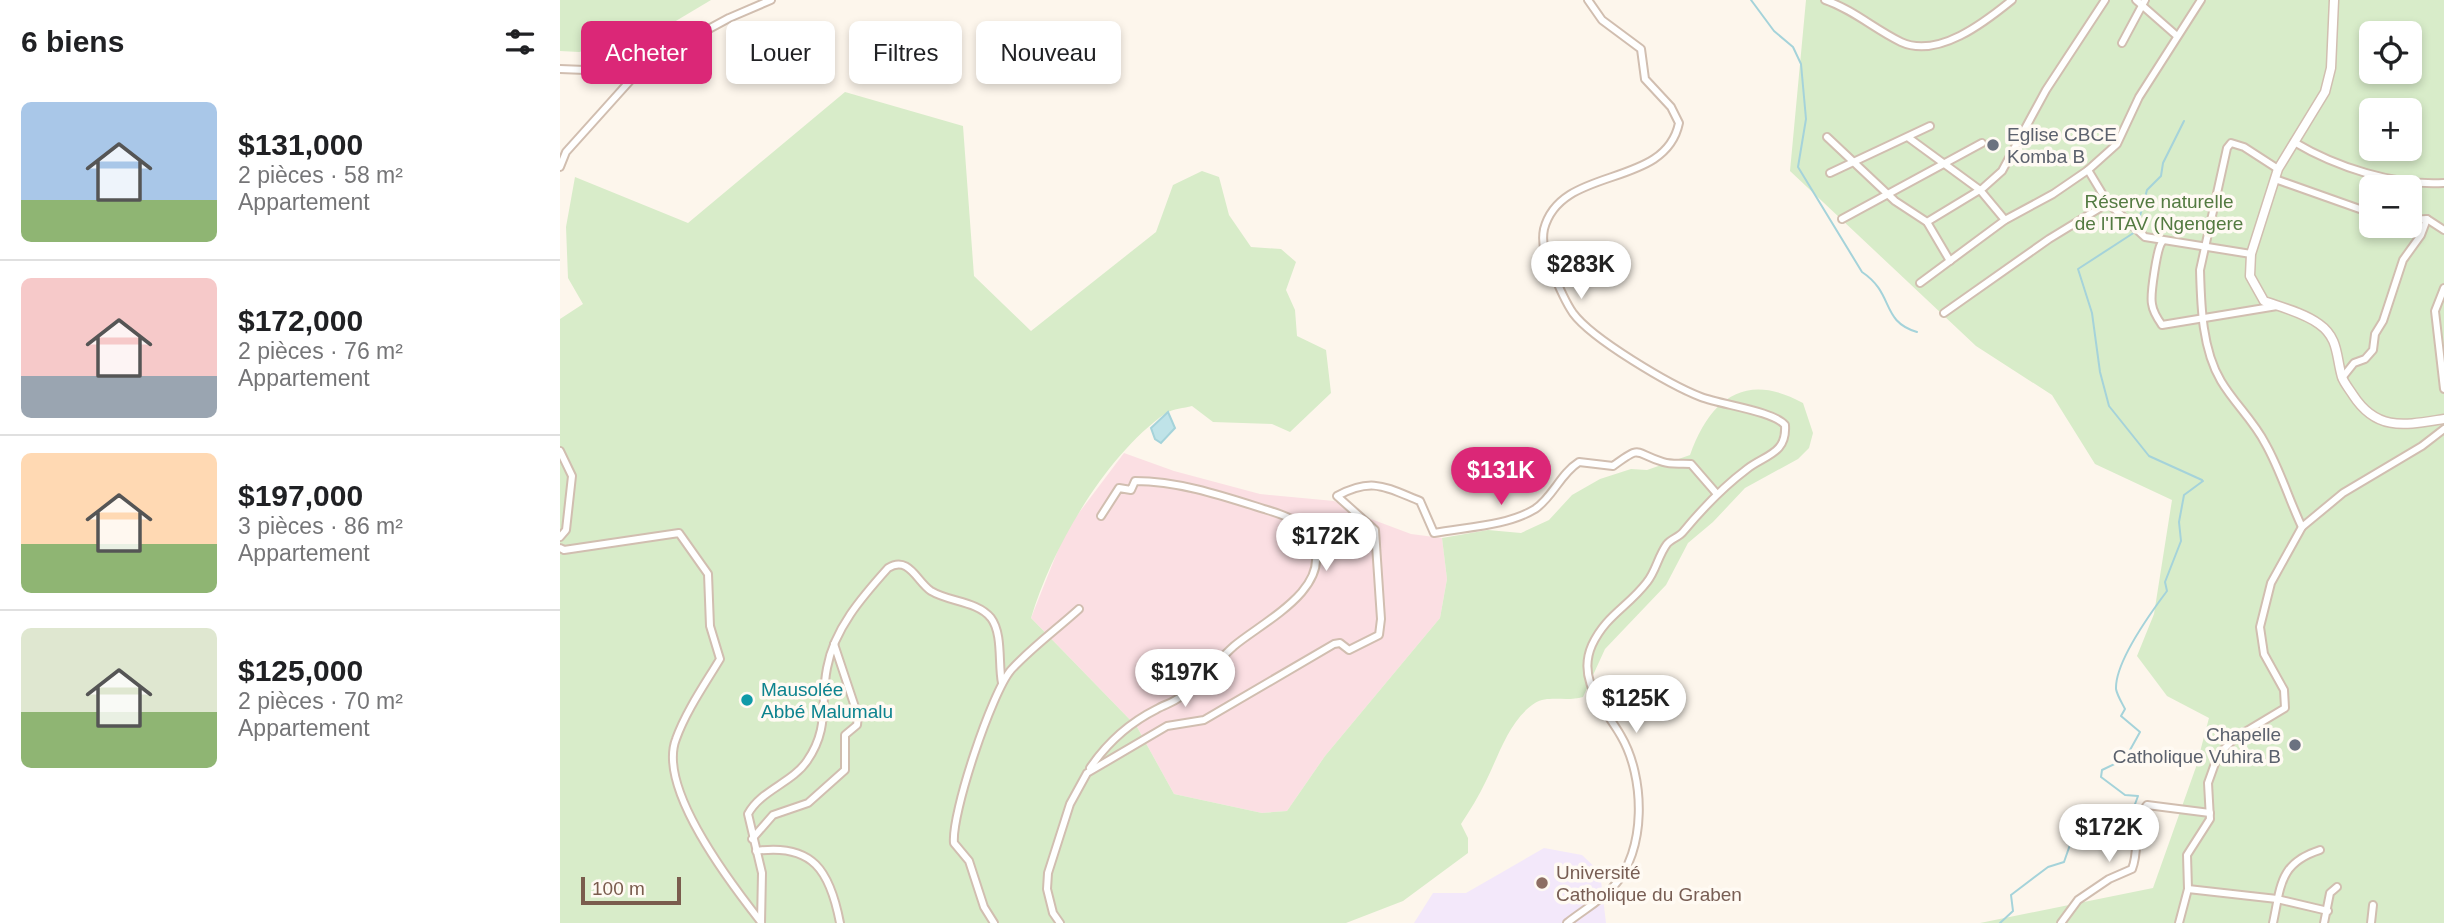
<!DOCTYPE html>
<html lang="fr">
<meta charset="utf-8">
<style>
:root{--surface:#fff;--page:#f6f6f6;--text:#202124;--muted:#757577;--line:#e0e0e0;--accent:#db2777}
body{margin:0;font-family:Helvetica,sans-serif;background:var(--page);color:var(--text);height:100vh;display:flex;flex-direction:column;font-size:26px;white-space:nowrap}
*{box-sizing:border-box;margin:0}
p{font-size:23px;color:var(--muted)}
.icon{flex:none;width:38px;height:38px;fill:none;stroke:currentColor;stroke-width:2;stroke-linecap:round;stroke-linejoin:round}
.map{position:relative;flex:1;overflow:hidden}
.details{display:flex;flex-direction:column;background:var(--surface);width:560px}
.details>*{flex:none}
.hud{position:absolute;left:21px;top:21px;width:665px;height:63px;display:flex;gap:14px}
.controls{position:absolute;left:1799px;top:21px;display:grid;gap:14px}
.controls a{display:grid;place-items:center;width:63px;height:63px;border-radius:10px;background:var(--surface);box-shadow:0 4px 10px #0003;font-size:35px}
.scale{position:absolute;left:21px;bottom:18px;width:100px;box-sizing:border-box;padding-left:7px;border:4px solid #7a5c4d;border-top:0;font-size:19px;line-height:24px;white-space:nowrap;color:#7a5c4d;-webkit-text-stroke:5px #fffaf3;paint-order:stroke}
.price{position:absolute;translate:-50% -60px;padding:0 16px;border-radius:24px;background:#fff;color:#222;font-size:23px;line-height:46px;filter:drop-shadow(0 2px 4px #0008)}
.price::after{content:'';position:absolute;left:50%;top:42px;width:21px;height:16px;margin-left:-10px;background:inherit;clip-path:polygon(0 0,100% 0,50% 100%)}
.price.selected{background:var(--accent);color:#fff}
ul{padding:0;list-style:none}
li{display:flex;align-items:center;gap:21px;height:175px;padding:0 21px}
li+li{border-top:2px solid var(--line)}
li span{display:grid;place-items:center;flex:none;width:196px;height:140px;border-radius:10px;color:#555}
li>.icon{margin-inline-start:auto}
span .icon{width:84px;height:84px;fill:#fffc;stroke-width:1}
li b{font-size:30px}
h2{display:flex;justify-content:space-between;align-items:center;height:84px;padding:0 21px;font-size:30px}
.chip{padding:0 24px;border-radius:10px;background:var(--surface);box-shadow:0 4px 10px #0003;font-size:24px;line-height:63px}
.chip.selected{background:var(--accent);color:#fff}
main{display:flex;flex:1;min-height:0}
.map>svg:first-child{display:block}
</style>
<main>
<section class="details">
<h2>6 biens<svg class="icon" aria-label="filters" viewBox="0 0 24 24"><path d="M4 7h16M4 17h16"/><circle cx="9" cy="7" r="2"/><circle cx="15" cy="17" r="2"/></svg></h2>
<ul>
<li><span style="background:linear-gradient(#a9c7e8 70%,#8fb573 0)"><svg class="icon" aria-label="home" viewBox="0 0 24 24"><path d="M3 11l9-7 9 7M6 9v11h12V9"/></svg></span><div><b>$131,000</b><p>2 pièces · 58 m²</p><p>Appartement</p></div></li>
<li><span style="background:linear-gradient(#f6c9c9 70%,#9aa5b1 0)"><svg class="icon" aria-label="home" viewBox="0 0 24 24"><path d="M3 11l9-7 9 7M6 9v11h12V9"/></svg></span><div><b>$172,000</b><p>2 pièces · 76 m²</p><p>Appartement</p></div></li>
<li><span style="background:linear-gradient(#ffd9b3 65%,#8fb573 0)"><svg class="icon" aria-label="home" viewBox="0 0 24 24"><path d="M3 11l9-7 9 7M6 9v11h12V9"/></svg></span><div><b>$197,000</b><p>3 pièces · 86 m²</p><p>Appartement</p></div></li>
<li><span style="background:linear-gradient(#dfe7d0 60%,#8fb573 0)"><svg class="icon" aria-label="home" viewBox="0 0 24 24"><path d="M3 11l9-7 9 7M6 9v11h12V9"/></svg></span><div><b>$125,000</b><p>2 pièces · 70 m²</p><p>Appartement</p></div></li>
</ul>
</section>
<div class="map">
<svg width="1884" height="923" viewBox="0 0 1884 923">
<rect width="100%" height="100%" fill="#fdf6ec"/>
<!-- education -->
<path fill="#f3e8fa" d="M984,848L1022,855L1040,872L1046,923H854L873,893H906Z"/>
<!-- medical -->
<path fill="#fbdfe3" d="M564,453L614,471L700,494L774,501L795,513L851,534L882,538L887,579L880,618L765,756L727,811L702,813L614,794L577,727L471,618L506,530Z"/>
<!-- green -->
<g fill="#d8ecc9" fill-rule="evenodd">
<path d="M0,0H151L89,37L19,52L0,51Z"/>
<path d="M1246,0H1884V923H1420L1593,888L1636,767L1649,718L1607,696L1577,656L1594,614L1612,500L1535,464L1492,395L1416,346L1230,171ZM1811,33H1850V72H1811ZM1811,110H1850V149H1811ZM1811,187H1850V226H1811Z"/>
<path d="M285,92L403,126L414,276L471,331L596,232L613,185L642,171L659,177L669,215L691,247L721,249L736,262L726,290L735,310L737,336L766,350L771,393L730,432L712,424L653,422L632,406C624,408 613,409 606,413C545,456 492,548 471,618L577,727L614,794L702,813L727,811L765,756L880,618L887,579L882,538L928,530L961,533L989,520L1012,495L1040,479L1071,469L1087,470L1130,455C1150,399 1185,371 1243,403L1253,433L1249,448L1238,459L1185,488L1153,522L1128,543L1106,585L1045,649L1023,697C1007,702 988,695 975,703C949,720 939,755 926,781C919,796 910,810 901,824L908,838V853L843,901L786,923H0V319L23,304L8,278L6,227L15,177L128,223Z"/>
</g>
<!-- water -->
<path fill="#bfe3e8" stroke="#a5d3da" stroke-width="2" d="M608,412L615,428L601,443L595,439L591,428Z"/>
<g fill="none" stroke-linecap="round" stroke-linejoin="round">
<!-- stream -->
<g stroke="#a5d3da" stroke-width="2">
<path d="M1191,0L1214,31L1233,47L1241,64L1246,119L1238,167L1302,272C1335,294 1320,321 1357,332"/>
<path d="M1577,227L1587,190L1601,176L1603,163L1624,121"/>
<path d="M1575,232L1518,269L1532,313L1540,372L1549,406L1589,456L1642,480"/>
<path d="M1440,923L1453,911L1451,895L1488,867L1504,862L1512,839C1530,836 1546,840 1564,834L1578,796L1565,795L1541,777L1542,770L1565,759L1580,732L1561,716L1565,709C1562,703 1557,695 1556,689C1555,662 1592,611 1607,591L1605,582L1621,541L1619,522L1624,495L1643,481"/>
</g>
<!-- minor casing -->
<g stroke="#d1beb0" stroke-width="10">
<g id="minor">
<path d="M1265,0C1294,10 1314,29 1341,42C1378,59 1425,22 1452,0"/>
<path d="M1576,0L1617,36"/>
<path d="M1562,43L1585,0"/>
<path d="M0,69L76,72"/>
<path d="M1267,137L1335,201L1367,222L1390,261"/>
<path d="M1349,138L1420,190L1445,220"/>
<path d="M1734,142C1776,167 1834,186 1884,183"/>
<path d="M0,167L6,152L86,63L169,18L211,0"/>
<path d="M1718,169L1684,147L1671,143L1667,148L1640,270C1641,306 1642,349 1661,381C1674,403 1693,420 1705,443C1720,469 1729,500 1742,527"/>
<path d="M1528,170L1548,203L1585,237L1691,254"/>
<path d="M1270,173L1370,126"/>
<path d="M1715,179L1811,213"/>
<path d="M1282,219L1422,143"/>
<path d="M1850,220L1867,219L1884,230"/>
<path d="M1367,222L1423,188L1442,171L1486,90L1545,0"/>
<path d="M1602,242C1597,248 1590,295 1592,304C1593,312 1597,318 1602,325L1717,306"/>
<path d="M1360,283L1445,220L1493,194L1528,170L1557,144L1579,97L1641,0"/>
<path d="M1884,288L1875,311L1884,389"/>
<path d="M1384,313L1489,239L1548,203"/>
<path d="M1782,378L1794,363L1805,359L1813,350L1815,334L1823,321L1843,260L1861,235L1867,219"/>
<path d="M0,451L12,476L6,530L0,537"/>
<path d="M0,548L4,550L119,533L148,574L150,626L160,659C145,684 126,711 116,739C97,788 171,884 201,922"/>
<path d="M530,768C547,743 569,723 597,709C604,705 614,702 620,697C640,682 656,662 674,646C701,623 772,589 753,544C743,520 727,516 704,509C663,496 619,481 575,481L571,490L559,488L541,516"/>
<path d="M192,839L213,815L248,803L285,770V735L297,725L298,716L274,644"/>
<path d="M196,851C253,843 270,871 280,923"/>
<path d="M1628,889L1717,899L1768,911"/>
<path d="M201,923L202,873L188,814C201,790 232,783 247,761C270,728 260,703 267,668C274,629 302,597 328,568C349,555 357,582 371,591C389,602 417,601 431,618C443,634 438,664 442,683"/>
<path d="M434,923L424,907L409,861L394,843C391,814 432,692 451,670C471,648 497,629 519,609"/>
<path d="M500,923L493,913L487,889L488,873L510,804L527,773L607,726L644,720L774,644L780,643L789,650L819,635L821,619L815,530L777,496C812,477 825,487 860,501L874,533C906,527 947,526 975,509C993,497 1000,474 1019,462L1053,466C1083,444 1073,453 1103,462C1112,465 1122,463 1131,464L1157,494"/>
<path d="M1007,923C1022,911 1040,901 1053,887C1087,851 1085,777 1061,736C1045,708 1016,681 1032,645C1046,615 1068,607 1087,582C1096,571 1098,556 1107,544C1111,539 1119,537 1123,532C1142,509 1163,487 1187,469C1205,455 1227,454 1225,425C1213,411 1162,405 1141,397C1110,385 1032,339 1013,313C1004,300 998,285 992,270C986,257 981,244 984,229C1001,164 1105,190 1119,123L1111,107L1085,79L1081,49L1042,20L1028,0"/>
<path d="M1501,923L1518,900L1549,879L1572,869C1581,847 1570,824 1587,805L1650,813"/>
<path d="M1619,923L1628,889L1627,855L1650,819L1648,783L1658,755L1675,738L1725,708L1724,690L1704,654L1700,627L1711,583L1742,527L1783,493L1862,446L1884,429"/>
<path d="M1713,923C1721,886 1719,863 1760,850"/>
<path d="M1764,923L1770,893L1777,887"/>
<path d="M1811,923L1813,905"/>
</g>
</g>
<!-- tertiary casing -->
<g stroke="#d1beb0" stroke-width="11">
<path id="tertiary" d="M1774,0L1771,68L1765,92L1718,169L1691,254L1690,276L1704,301C1721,307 1744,313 1759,324C1779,338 1776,357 1782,377C1784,383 1790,390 1793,395C1817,432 1845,425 1884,419"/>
</g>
<!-- minor -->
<use href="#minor" stroke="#fff" stroke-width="6"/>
<!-- tertiary -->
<use href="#tertiary" stroke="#fff" stroke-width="8"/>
</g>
<!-- markers -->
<g fill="#6b7280" stroke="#fffaf3" stroke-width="2.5">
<circle cx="1433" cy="145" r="7"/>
<circle cx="1735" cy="745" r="7"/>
</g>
<circle fill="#0f9aa8" stroke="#fffaf3" stroke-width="2.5" cx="187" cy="700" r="7"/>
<circle fill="#8d6e63" stroke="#fffaf3" stroke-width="2.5" cx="982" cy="883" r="7"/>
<g text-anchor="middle" stroke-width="7" stroke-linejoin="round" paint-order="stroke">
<!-- worship labels -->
<g font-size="19" fill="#5b616d" stroke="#fffaf3" text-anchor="start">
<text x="1447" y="141">Eglise CBCE<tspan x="1447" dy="22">Komba B</tspan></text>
<text x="1721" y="741" text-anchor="end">Chapelle<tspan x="1721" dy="22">Catholique Vuhira B</tspan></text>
</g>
<!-- park labels -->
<g font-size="19" fill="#537a41" stroke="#fffaf3">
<text x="1599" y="208">Réserve naturelle<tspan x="1599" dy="22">de l'ITAV (Ngengere</tspan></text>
</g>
<!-- culture labels -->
<g font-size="19" fill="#0d838f" stroke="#fffaf3" text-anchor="start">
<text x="201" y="696">Mausolée<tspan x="201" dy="22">Abbé Malumalu</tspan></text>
</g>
<!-- education labels -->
<g font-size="19" fill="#785e54" stroke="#fffaf3" text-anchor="start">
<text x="996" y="879">Université<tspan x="996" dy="22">Catholique du Graben</tspan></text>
</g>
</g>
</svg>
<div class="controls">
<a><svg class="icon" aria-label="locate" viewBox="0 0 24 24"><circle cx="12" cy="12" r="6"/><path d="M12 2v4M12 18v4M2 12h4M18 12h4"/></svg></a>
<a>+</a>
<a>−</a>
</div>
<div class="scale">100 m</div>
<b class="price" style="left:1021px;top:301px">$283K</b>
<b class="price selected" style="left:941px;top:507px">$131K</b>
<b class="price" style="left:766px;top:573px">$172K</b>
<b class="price" style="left:625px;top:709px">$197K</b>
<b class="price" style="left:1076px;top:735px">$125K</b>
<b class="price" style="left:1549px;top:864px">$172K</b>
<div class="hud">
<a class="chip selected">Acheter</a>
<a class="chip">Louer</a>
<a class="chip">Filtres</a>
<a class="chip">Nouveau</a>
</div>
</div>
</main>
